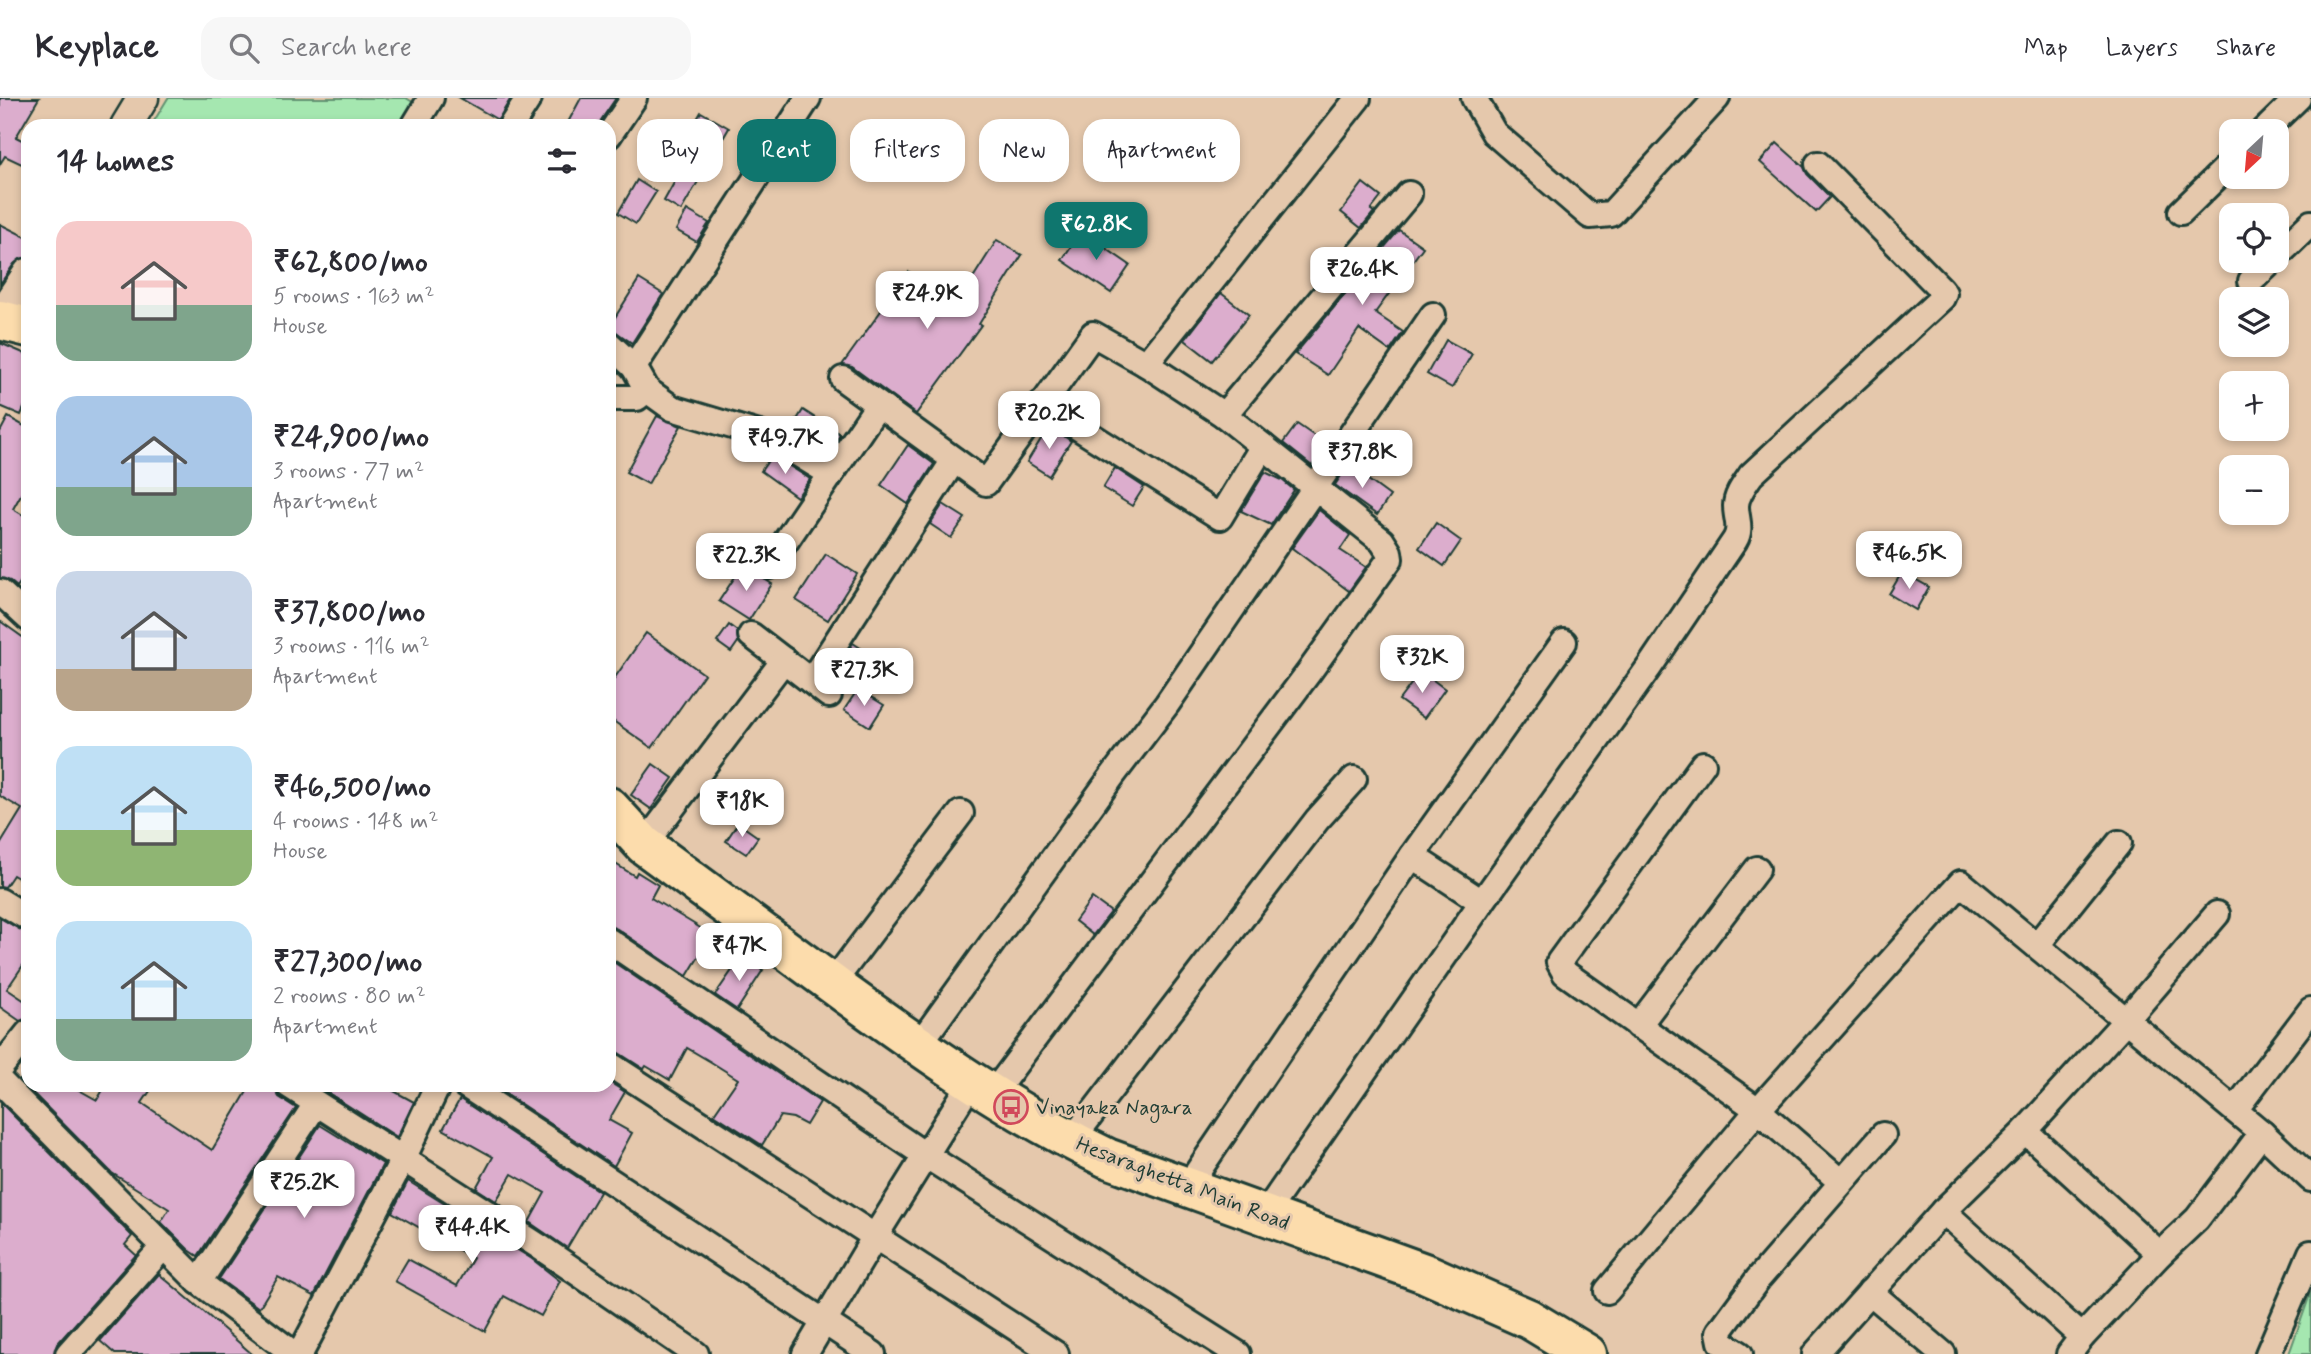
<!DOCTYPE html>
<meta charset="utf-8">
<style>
:root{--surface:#fff;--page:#f7f7f7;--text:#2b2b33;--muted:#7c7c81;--line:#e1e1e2;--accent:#0f766e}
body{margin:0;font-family:Mynerve,sans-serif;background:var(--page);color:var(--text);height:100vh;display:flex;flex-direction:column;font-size:26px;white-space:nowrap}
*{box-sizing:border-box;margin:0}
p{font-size:23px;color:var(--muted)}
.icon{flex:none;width:38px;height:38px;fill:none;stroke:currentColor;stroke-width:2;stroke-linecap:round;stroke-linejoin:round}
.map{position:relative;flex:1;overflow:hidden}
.drawer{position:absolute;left:21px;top:21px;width:595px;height:973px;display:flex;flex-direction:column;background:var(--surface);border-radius:21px;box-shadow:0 4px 10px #0003}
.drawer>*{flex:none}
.top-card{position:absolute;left:637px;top:21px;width:665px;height:63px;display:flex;gap:14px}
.needle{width:46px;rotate:206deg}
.buttons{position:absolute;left:2219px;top:21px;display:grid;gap:14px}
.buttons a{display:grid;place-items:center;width:70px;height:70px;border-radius:14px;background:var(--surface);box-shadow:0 4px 10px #0003;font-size:35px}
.price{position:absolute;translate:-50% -60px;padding:0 16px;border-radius:14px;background:#fff;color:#222;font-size:23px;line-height:46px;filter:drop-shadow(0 2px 4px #0008)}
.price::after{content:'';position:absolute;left:50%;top:42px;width:21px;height:16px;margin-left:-10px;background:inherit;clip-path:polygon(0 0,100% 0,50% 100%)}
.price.selected{background:var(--accent);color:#fff}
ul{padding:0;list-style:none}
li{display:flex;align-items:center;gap:21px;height:175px;padding:0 35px}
li span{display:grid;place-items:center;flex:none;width:196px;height:140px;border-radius:21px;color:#555}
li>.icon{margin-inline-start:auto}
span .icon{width:84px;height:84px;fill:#fffc;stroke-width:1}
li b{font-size:30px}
h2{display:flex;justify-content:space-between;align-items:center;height:84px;padding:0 35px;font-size:30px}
.chip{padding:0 24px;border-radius:21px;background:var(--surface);box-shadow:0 4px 10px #0003;font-size:24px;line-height:63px}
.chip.selected{background:var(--accent);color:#fff}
header{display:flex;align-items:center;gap:42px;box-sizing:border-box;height:98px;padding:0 35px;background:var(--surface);border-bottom:2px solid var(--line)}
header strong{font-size:33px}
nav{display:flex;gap:38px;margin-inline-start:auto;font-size:24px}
.search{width:490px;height:63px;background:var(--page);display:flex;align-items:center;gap:18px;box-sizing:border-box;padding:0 24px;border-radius:21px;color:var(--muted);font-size:26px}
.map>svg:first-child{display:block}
</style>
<header>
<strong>Keyplace</strong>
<div class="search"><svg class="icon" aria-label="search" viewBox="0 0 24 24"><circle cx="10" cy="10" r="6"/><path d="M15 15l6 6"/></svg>Search here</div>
<nav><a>Map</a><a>Layers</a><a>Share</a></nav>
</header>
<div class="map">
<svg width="2311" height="1256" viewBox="0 0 2311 1256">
<rect width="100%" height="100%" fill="#e5c8ac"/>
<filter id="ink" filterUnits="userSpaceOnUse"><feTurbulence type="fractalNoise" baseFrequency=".0143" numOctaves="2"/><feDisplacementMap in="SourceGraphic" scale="14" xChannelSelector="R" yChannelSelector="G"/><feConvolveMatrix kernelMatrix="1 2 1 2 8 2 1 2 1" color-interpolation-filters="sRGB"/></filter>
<g filter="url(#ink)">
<!-- green -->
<g fill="#a5e7b0" stroke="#629272" stroke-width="2">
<path d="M168,0H406L416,6L400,28H151Z"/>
<path d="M2311,1194V1256H2289Z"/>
</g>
<!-- building -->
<g fill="#dcadcd" stroke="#1f3d34" stroke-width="2">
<path d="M0,0H39L16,39L28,45V69L5,58L0,66Z"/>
<path d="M460,0H511L498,22Z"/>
<path d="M581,0H616L597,28H566Z"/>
<path d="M701,14L729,30L681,113L664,103L685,65L675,59Z"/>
<path d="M1777,45L1804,69L1807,76L1830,99L1816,114L1760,64Z"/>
<path d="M637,82L656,94L636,126L618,115Z"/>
<path d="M1363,85L1381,99L1371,112L1374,114L1361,130L1341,114Z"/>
<path d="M687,112L709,125L697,144L676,132Z"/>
<path d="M0,126L28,140V159L20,161L14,166L0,186Z"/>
<path d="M1399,132L1423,149L1375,215L1403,234L1390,253L1359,231L1328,277L1295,256Z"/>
<path d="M1081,133L1130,167L1111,195L1062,162Z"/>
<path d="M997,142L1022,157L979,226L981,227L916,316L852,269L842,267L909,174L955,208Z"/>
<path d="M639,181L663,196L632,245L609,229Z"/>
<path d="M1221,195L1249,217L1212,263L1185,242Z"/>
<path d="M1446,242L1472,256L1452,290L1427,276Z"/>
<path d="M0,245L28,257V301L21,317L0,308Z"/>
<path d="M803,312L840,336L827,356L790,333Z"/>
<path d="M657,318L681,328L648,386L626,374Z"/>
<path d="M8,319L28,330V384L13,411L28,420V473L17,489L10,483L0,480V334Z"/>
<path d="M1297,326L1326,346L1312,368L1283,345Z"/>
<path d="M1049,328L1071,343L1049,378L1027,364Z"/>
<path d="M908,347L934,366L908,406L881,387Z"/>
<path d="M772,357L810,381L797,399L761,373Z"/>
<path d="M1348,367L1390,398L1377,417L1335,387Z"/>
<path d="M1115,370L1144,389L1132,408L1103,390Z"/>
<path d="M1265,374L1282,382L1294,392L1271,427L1241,413Z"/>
<path d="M943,406L965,420L951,440L930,426Z"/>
<path d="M1319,412L1350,437L1340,452L1366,469L1349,493L1292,450Z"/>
<path d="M1436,425L1461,443L1444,468L1419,450Z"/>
<path d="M826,456L857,476L828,522L796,502Z"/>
<path d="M743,467L772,486L749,522L719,503Z"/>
<path d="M1902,474L1929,489L1916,512L1889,496Z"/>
<path d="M0,523L28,543V786L13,777L5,789L0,788V747L22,711L0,698Z"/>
<path d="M729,527L737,533L738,544L731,554L717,544Z"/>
<path d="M646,535L704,576L652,650L609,620V588Z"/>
<path d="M853,545L879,562L860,590L835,573Z"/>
<path d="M1421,573L1445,591L1424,620L1399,602Z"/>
<path d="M858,591L884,607L870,629L844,612Z"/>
<path d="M653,666L673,680L651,711L631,697Z"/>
<path d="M738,725L758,739L746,756L726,743Z"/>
<path d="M609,762L635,778L637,774L658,787L651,800L712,837L687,878L617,831L609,828Z"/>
<path d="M1092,800L1111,814L1093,837L1075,823Z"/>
<path d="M0,820L28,836V860L7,891L28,905V920L20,923L0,909Z"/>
<path d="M742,858L763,872L737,912L715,897Z"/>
<path d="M609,861L820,1004L806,1027L793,1020L780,1018L762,1047L714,1016L738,981L711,964L687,950L670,982L646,968L644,971L617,954L609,951Z"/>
<path d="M28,971V987H70L97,1002L106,987H154L142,1005L212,1052L251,987H273L279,999L296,1010L198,1158L189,1152L161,1124L169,1111L112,1075L20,982Z"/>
<path d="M609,984L625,994L609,1022L632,1035L614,1068L492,987H609Z"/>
<path d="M316,987H383L414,1004L397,1039Z"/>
<path d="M460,1001L600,1094L567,1150L529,1124L545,1095L512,1076L496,1103L476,1090L493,1059L443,1031Z"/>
<path d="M1,1005L132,1138L125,1147L136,1157L57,1246L54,1256H0Z"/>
<path d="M320,1027L383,1066L314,1198L278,1179L259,1210L219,1181Z"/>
<path d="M408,1083L532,1161L560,1183L541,1218L504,1198L485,1233L395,1183L408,1161L457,1188L473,1160L392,1114Z"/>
<path d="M159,1176L204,1214L252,1256H115L100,1243Z"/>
</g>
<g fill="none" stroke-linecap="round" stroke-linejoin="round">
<!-- minor casing -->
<g stroke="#1f3d34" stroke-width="30">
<g id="minor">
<path d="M1474,0L1494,35L1590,118L1611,116L1717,0"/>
<path d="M414,28L431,0"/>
<path d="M511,28L529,0"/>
<path d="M2264,33L2298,0"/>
<path d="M609,37L634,0"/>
<path d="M2181,114L2231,65"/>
<path d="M2277,158L2311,125"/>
<path d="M2251,183L2272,163"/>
<path d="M609,246L634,269L647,292L672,310L772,340L831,376"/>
<path d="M1146,266L1358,0"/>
<path d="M634,269L808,0"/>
<path d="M843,281L986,385L1093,236L1146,266L1224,317L1382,443L1389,454L1390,461L1309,574L992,997"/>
<path d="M609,300H637L647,292"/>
<path d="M1041,306L1220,419L1263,348"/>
<path d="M1224,317L1409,96"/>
<path d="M769,468L878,307"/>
<path d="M0,494L28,520"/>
<path d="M751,537L829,597"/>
<path d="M811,583L954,362"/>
<path d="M1703,666L1559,864L1565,875L1758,1012L1841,1084"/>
<path d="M644,747L784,562"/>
<path d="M1412,758L1482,804"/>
<path d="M0,803L28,820"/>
<path d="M609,843L925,1057L1238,1256"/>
<path d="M2037,847L2119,745"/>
<path d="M832,886L961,715"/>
<path d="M1638,928L1757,771"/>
<path d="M918,948L1113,677L1167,606L1433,217"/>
<path d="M609,966L1056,1256"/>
<path d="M0,970L28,935"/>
<path d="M0,983L199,1184L294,1256"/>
<path d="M288,987L540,1149L696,1256"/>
<path d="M465,987L873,1256"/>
<path d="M2235,1012L2311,912"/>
<path d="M2025,1033L2160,1156"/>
<path d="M1071,1043L1317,722L1354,681"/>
<path d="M1188,1088L1412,758L1564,544"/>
<path d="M1943,1113L2082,1239"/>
<path d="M1265,1116L1482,804L1650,568L1735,442C1742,430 1736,421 1736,408C1736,397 1745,386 1751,377L1942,200L1944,195L1941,191L1818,66"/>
<path d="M199,1184L316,1006"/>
<path d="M1607,1193L1758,1012L1961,785L2262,1035L2311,1081"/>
<path d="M1870,1194L1943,1256"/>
<path d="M68,1256L164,1148"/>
<path d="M300,1256L403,1061L438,987"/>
<path d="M805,1256L874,1140L972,983"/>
<path d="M1740,1256L1721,1244L1719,1234L1758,1181L1883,1037"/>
<path d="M1815,1256L1943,1113L2025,1033L2127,921L2217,816"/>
<path d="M2069,1256L2082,1239L2160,1156L2197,1121L2262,1035"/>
<path d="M2268,1256L2311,1155"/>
</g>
</g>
<!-- tertiary casing -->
<g stroke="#1f3d34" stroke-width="35">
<g id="tertiary">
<path d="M126,28L143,0"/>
<path d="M0,218L28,176"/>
</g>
</g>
<!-- primary casing -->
<g stroke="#1f3d34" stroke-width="44">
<g id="primary">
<path d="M0,222L28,229"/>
<path d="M609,709L644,747C711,796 778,846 846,896C929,956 1014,1016 1107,1060L1427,1176L1529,1221L1587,1256"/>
</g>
</g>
<!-- minor -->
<use href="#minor" stroke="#e5c8ac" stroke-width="24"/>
<!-- tertiary -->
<use href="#tertiary" stroke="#e5c8ac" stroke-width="30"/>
<!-- primary -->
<use href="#primary" stroke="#fcdcac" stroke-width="38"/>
</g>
</g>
<!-- icons -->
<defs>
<g id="bus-ring" transform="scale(1.75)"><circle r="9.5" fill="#e5c8ac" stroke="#d1495b" stroke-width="1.5"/><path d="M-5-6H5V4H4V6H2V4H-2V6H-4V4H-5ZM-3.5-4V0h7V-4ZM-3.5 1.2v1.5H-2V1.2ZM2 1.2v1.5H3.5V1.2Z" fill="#d1495b"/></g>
</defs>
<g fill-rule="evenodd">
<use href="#bus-ring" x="1011" y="1009"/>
</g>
<g text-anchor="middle" stroke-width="6" stroke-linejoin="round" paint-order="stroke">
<!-- poi labels -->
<g font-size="21" fill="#1f3d34" stroke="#e5c8ac" text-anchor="start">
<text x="1036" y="1016">Vinayaka Nagara</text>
</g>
<!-- street labels -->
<g font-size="21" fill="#1f3d34" stroke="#e5c8ac">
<text transform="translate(1183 1085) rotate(21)" y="7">Hesaraghetta Main Road</text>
</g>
</g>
</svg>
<div class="buttons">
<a><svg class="needle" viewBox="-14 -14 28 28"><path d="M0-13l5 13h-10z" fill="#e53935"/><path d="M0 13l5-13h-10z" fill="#7c7c81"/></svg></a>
<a><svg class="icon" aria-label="locate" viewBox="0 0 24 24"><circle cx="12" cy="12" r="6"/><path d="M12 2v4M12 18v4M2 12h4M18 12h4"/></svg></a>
<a><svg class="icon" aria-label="layers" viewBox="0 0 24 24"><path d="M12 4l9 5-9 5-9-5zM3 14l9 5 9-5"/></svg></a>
<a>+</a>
<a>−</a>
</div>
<b class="price selected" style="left:1096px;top:164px">₹62.8K</b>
<b class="price" style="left:1362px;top:209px">₹26.4K</b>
<b class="price" style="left:927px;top:233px">₹24.9K</b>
<b class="price" style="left:1049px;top:353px">₹20.2K</b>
<b class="price" style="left:785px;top:378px">₹49.7K</b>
<b class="price" style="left:1362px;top:392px">₹37.8K</b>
<b class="price" style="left:1909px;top:493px">₹46.5K</b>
<b class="price" style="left:746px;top:495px">₹22.3K</b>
<b class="price" style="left:1422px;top:597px">₹32K</b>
<b class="price" style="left:864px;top:610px">₹27.3K</b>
<b class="price" style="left:742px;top:741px">₹18K</b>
<b class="price" style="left:739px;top:885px">₹47K</b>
<b class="price" style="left:304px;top:1122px">₹25.2K</b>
<b class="price" style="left:472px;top:1167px">₹44.4K</b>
<div class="top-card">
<a class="chip">Buy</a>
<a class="chip selected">Rent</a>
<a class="chip">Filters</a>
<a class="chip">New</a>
<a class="chip">Apartment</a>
</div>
<section class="drawer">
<h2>14 homes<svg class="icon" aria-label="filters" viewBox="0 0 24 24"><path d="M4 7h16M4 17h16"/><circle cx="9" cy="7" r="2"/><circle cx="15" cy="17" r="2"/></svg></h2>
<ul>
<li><span style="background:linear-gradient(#f6c9c9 60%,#7fa58c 0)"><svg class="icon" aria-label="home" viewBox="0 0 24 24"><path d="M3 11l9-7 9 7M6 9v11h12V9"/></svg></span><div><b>₹62,800/mo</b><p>5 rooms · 163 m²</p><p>House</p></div></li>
<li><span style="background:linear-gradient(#a9c7e8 65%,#7fa58c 0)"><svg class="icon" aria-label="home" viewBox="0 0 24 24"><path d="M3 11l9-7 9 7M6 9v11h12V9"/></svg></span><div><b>₹24,900/mo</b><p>3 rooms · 77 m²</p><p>Apartment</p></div></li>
<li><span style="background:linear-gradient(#c9d6e8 70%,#b9a48a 0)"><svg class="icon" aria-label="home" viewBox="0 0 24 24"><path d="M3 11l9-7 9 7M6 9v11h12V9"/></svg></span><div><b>₹37,800/mo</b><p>3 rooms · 116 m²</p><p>Apartment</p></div></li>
<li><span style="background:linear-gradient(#bfe0f5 60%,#8fb573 0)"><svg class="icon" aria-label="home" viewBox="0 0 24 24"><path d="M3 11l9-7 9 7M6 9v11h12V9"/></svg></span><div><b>₹46,500/mo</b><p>4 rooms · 148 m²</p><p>House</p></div></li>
<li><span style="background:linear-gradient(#bfe0f5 70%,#7fa58c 0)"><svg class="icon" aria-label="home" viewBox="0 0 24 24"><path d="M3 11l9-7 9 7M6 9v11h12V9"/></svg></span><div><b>₹27,300/mo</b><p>2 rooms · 80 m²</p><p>Apartment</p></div></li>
</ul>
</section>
</div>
